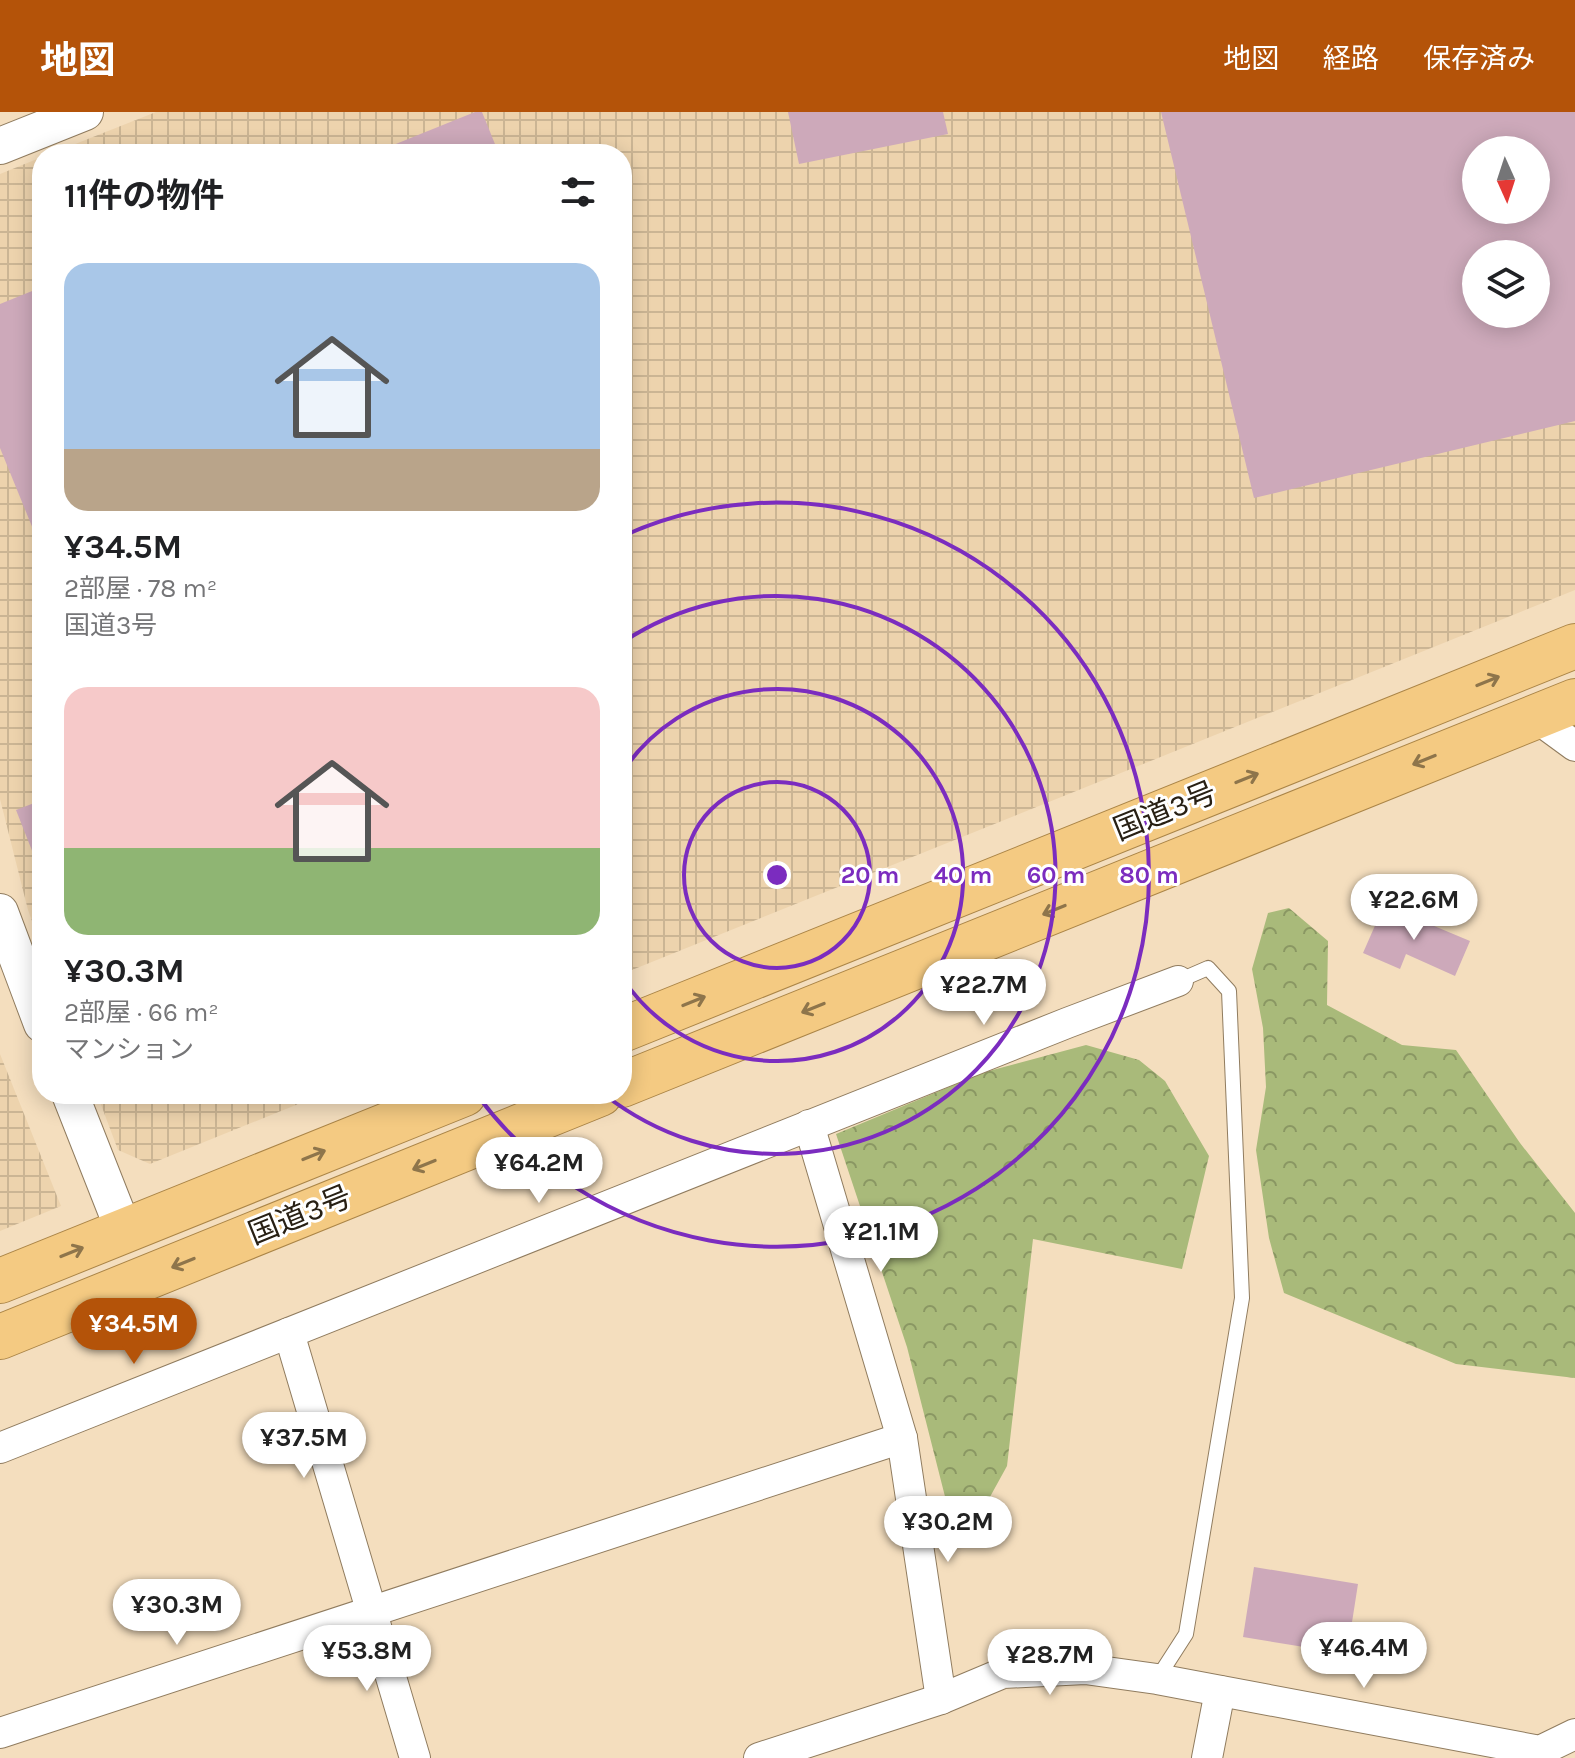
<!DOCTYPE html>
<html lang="ja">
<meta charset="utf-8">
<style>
:root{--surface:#fff;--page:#f6f6f6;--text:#202124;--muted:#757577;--accent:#b45309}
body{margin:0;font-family:Karla,"Noto Sans JP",sans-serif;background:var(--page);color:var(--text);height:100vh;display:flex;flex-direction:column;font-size:30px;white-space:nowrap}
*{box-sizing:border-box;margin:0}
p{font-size:26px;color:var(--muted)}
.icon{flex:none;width:44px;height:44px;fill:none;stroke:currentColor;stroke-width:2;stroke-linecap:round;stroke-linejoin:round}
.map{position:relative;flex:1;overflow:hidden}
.sheet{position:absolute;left:32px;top:32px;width:600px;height:960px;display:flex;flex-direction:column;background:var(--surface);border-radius:32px;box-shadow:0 4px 20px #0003}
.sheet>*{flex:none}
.needle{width:52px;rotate:177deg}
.fabs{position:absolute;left:1462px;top:24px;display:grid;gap:16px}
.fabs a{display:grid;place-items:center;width:88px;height:88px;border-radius:50%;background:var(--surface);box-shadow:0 4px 20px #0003;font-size:40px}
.price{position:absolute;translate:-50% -68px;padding:0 18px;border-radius:28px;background:#fff;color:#222;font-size:26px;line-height:52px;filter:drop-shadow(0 2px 4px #0008)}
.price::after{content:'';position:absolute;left:50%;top:48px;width:24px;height:18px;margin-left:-12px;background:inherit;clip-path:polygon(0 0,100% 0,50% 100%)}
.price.on{background:var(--accent);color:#fff}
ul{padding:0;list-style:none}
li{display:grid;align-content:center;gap:16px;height:424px;padding:0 32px}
li span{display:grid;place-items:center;height:248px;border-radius:24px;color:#555}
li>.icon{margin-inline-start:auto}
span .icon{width:144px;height:144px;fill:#fffc;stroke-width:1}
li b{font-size:34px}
h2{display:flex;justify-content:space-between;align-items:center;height:96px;padding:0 32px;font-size:34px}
header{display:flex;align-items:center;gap:48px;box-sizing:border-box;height:112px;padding:0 40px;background:var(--accent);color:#fff}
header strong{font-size:38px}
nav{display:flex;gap:44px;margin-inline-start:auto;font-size:28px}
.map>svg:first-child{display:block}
</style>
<header>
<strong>地図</strong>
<nav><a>地図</a><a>経路</a><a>保存済み</a></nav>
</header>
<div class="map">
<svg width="1575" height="1646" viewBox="0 0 1575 1646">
<defs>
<pattern id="industrial-grid" width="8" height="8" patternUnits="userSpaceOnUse" patternTransform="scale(2)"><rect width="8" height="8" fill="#edd3ad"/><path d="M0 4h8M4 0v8" fill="none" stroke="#cbb594"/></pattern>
<pattern id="forest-crowns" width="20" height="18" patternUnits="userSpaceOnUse" patternTransform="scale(2)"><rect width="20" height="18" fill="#a9ba7a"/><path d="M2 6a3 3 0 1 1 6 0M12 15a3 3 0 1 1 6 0" fill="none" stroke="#8a9763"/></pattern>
</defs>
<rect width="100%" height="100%" fill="#f4debe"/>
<!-- industrial -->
<g fill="url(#industrial-grid)" fill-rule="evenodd">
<path d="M156,0H1575V478L622,862V42H50ZM1476,38H1536V98H1476ZM1476,142H1536V202H1476Z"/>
<path d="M42,45V836L28,798L0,687V62Z"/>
<path d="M0,942L61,1094L0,1119Z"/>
<path d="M97,982H323L150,1052L118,1038Z"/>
</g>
<!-- forest -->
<g fill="url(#forest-crowns)">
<path d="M1289,796L1328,829L1327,893L1402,933L1456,938L1520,1031L1575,1101V1266L1456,1252L1284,1181L1269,1126L1256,1038L1266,975L1263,916L1252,857L1268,801Z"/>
<path d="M1086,933L1139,948L1165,969L1209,1044L1182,1157L1033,1127L1007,1354L969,1423L953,1416L907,1235L836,1022L985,960Z"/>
</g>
<!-- building -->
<g fill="#cda9ba" fill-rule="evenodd">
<path d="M475,0H482L499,42H371Z"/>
<path d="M788,0H943L948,22L799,52Z"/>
<path d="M1161,0H1575V309L1254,386ZM1476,38H1536V98H1476ZM1476,142H1536V202H1476Z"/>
<path d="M42,175V439L0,336V192Z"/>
<path d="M42,688V764L16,698Z"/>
<path d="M1384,793L1470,829L1455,864L1406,842L1400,857L1363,841Z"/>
<path d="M1254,1455L1358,1472L1347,1542L1243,1525Z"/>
</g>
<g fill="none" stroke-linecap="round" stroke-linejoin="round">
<!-- service casing -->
<g stroke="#907c5f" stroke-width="16">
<path id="service" d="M1157,1567L1186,1522L1242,1186L1229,879L1208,856L1178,869"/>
</g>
<!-- minor casing -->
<g stroke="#907c5f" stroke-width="32">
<g id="minor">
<path d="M1534,604L1575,634"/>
<path d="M809,1013L902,1326L941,1587"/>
<path d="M289,1221L415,1646"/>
<path d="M0,1336L1067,911L1178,869"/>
<path d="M0,1621L902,1326"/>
<path d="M759,1646L941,1587L1003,1561L1085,1557L1157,1567L1540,1639L1575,1622"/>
<path d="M1207,1646L1220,1579"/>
</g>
</g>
<!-- tertiary casing -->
<g stroke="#907c5f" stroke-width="38">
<g id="tertiary">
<path d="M0,34L85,0"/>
<path d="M0,800L42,912"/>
<path d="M70,982L124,1119"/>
</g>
</g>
<!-- trunk casing -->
<g stroke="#ab8547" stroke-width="46">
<g id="trunk">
<path d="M622,918L1575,534"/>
<path d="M622,973L1575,589"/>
<path d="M0,1169L464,982"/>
<path d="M0,1225L600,982"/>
</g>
</g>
<!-- service -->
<use href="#service" stroke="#fff" stroke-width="14"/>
<!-- minor -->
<use href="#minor" stroke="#fff" stroke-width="30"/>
<!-- tertiary -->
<use href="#tertiary" stroke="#fff" stroke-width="36"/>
<!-- trunk -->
<use href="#trunk" stroke="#f4ca82" stroke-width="44"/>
</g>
<!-- one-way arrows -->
<defs><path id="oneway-shaft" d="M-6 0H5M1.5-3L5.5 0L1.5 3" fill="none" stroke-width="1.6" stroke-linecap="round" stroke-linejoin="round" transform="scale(2)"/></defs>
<g stroke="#8e754b">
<use href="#oneway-shaft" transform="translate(1488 569) rotate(-22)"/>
<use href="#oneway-shaft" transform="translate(1424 648) rotate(158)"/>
<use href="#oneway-shaft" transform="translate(1247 666) rotate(-22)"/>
<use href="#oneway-shaft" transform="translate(1054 798) rotate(158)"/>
<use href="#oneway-shaft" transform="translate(694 889) rotate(-22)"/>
<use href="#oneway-shaft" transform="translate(813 896) rotate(158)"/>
<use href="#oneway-shaft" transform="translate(314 1043) rotate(-22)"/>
<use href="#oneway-shaft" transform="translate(424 1053) rotate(158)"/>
<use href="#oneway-shaft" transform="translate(72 1140) rotate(-22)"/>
<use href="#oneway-shaft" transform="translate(183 1151) rotate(158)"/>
</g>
<!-- distance rings -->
<g fill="none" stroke="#7b2cbf" stroke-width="4">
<circle cx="777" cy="763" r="93"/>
<path d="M623 659A186 186 0 1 1 623 867"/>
<path d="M623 530A279 279 0 1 1 605 983"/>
<path d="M623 424A372 372 0 1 1 478 984"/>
</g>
<g text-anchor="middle" stroke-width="6" stroke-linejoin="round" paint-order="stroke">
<!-- street labels -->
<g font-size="30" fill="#282014" stroke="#fff">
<text transform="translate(1165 699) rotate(-22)" y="10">国道3号</text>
<text transform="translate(300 1103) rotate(-22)" y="10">国道3号</text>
</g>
</g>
<circle cx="777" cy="763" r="12" fill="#7b2cbf" stroke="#fff" stroke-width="4"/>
<g font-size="24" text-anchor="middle" font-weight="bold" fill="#7b2cbf" stroke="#fff" stroke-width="6" stroke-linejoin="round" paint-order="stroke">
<text x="870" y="771">20 m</text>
<text x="963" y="771">40 m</text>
<text x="1056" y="771">60 m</text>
<text x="1149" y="771">80 m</text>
</g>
</svg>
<div class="fabs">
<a><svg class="needle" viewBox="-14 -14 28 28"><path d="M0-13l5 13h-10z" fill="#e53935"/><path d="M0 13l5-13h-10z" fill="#757577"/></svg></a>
<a><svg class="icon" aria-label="layers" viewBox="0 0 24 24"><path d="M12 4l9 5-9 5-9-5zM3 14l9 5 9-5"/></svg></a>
</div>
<b class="price" style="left:1414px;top:830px">¥22.6M</b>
<b class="price" style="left:984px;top:915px">¥22.7M</b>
<b class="price" style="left:539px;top:1093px">¥64.2M</b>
<b class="price" style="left:881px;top:1162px">¥21.1M</b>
<b class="price on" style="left:134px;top:1254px">¥34.5M</b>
<b class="price" style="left:304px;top:1368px">¥37.5M</b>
<b class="price" style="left:948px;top:1452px">¥30.2M</b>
<b class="price" style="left:177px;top:1535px">¥30.3M</b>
<b class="price" style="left:1364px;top:1578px">¥46.4M</b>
<b class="price" style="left:367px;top:1581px">¥53.8M</b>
<b class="price" style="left:1050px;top:1585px">¥28.7M</b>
<section class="sheet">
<h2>11件の物件<svg class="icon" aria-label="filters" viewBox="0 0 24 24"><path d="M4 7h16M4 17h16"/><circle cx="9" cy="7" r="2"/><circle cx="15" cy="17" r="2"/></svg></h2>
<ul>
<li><span style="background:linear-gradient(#a9c7e8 75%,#b9a48a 0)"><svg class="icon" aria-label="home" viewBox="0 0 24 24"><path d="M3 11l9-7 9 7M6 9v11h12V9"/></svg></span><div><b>¥34.5M</b><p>2部屋 · 78 m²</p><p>国道3号</p></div></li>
<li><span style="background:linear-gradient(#f6c9c9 65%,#8fb573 0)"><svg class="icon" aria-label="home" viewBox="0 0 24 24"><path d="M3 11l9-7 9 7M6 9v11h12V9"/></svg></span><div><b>¥30.3M</b><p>2部屋 · 66 m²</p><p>マンション</p></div></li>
</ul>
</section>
</div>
